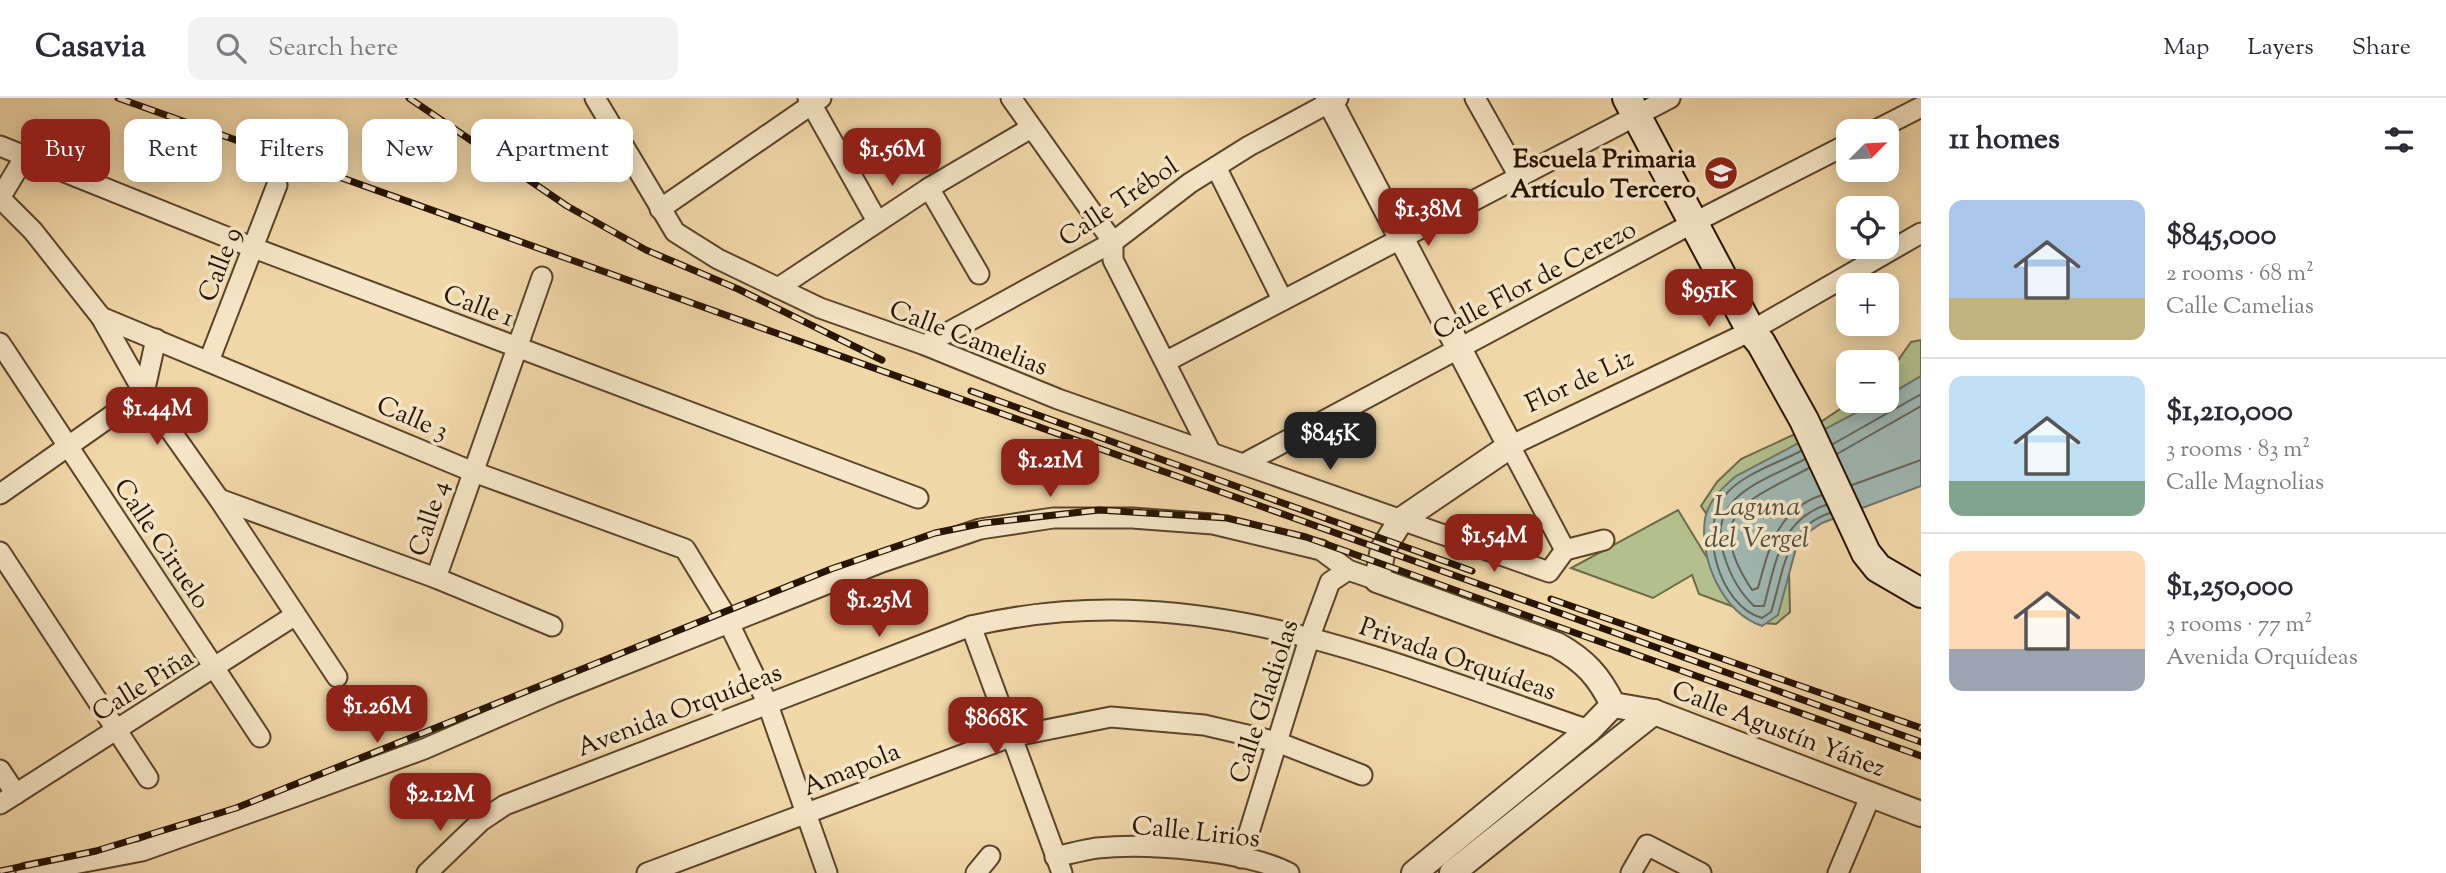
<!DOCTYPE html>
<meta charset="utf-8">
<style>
:root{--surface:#fff;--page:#f2f2f3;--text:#2b2b33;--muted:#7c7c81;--line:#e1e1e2;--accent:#8f2418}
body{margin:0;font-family:"Sorts Mill Goudy",serif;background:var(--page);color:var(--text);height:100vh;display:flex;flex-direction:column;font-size:26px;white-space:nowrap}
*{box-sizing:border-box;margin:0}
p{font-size:23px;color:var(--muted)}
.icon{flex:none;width:38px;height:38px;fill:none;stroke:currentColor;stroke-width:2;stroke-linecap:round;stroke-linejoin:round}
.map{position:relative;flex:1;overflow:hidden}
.side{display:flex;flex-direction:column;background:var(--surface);width:525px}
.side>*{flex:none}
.hud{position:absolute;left:21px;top:21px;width:665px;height:63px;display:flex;gap:14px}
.needle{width:46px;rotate:66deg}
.controls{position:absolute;left:1836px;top:21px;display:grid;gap:14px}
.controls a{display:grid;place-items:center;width:63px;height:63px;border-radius:14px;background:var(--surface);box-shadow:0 4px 18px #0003;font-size:35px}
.price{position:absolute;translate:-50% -60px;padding:0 16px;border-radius:14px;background:var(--accent);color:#fff;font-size:23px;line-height:46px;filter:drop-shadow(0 2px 4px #0008)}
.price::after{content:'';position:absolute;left:50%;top:42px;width:21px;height:16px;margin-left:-10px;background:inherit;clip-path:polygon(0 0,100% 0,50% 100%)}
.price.on{background:#222;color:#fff}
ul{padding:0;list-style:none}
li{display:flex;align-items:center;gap:21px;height:175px;padding:0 28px}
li+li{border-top:2px solid var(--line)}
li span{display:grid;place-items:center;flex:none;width:196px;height:140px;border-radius:14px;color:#555}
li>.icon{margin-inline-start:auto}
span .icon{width:84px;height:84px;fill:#fffc;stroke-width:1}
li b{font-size:30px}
h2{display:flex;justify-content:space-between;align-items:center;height:84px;padding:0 28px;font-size:30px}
.chip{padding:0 24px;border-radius:14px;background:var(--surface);box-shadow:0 4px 18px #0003;font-size:24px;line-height:63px}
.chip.on{background:var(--accent);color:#fff}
header{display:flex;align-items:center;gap:42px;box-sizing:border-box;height:98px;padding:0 35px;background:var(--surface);border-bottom:2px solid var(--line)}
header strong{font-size:33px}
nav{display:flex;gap:38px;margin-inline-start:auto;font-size:24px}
.search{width:490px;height:63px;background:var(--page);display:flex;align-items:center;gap:18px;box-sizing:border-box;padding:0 24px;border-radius:14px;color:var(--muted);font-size:26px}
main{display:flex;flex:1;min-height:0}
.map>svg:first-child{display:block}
</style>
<header>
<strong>Casavia</strong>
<div class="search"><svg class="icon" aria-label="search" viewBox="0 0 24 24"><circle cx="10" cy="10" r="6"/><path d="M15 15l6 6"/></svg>Search here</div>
<nav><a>Map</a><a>Layers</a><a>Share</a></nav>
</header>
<main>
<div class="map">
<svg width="1921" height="775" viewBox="0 0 1921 775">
<rect width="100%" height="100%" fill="#f1d8a9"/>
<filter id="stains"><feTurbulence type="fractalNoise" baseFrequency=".00286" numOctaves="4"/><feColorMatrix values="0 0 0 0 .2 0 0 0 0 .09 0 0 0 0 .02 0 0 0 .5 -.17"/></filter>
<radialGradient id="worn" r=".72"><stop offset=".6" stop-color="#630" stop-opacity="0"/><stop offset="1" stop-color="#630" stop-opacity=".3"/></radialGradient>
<!-- green -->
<path fill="#b3c08d" stroke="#6d6a46" stroke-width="2" d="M1921,242V371L1837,401L1798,443L1789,473L1790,514L1776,526L1762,525L1750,515L1699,496L1692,477L1653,500L1571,470L1678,412L1706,458L1711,451L1714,427L1701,408L1717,384L1741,361L1819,325L1852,303H1886L1887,278L1911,244Z"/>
<!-- water -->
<path fill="#9fb8b3" stroke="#6f766b" stroke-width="2" d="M1921,278V388L1822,425L1807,435L1796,450L1778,517L1762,528C1722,514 1699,461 1705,421C1708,403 1723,389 1736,378L1878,303H1886L1887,298Z"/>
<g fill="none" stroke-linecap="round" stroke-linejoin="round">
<!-- shore -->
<g stroke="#63665a" stroke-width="2">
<path d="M1833,346L1921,296"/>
<path d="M1801,353C1778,365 1743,376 1726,396C1697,430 1719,508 1762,520L1771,514C1784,474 1784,430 1830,415"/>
<path d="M1837,356L1921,308"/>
<path d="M1805,361C1764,383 1705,398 1724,457C1730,477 1739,494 1754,508H1764C1775,467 1780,422 1826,407"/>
<path d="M1809,370C1748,403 1701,414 1752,492L1758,490C1769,450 1777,412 1822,397"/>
<path d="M1852,387L1921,362"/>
</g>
<!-- minor casing -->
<g stroke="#5a442a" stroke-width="23">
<g id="minor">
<path d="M595,0L675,134L718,161L820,210L925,247L1058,301L1549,474L1565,452"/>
<path d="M808,0L877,123"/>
<path d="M1011,0L1113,144V162L1210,353"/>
<path d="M1475,0L1520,80"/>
<path d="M1874,33L1921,9"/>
<path d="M0,48L254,150L918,400"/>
<path d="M1216,69L1282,201"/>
<path d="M929,90L979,176"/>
<path d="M0,100L33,133L101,219L144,295L219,401L337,579"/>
<path d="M0,100L24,60"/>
<path d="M660,111L821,0"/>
<path d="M778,190L929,90L1031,30"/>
<path d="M101,219L471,373L685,451L724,515L767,604L827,775"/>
<path d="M0,245L260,639"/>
<path d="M925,247L1113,144L1190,85L1249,48L1338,0"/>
<path d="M209,263L277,87"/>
<path d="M1167,263L1670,0"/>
<path d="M1245,365L1693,125L1848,46"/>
<path d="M0,396L144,295L156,241"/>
<path d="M219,401L436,480L552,528"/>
<path d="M1565,452L1510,348L1751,233L1921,135"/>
<path d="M1565,452L1604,442"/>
<path d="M0,454L148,680"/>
<path d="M436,480L542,179"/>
<path d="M971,528L1062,775"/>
<path d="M0,672L16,696"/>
<path d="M0,706L294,518"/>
<path d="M1055,759C1069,756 1083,752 1097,750C1147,745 1245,752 1289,775"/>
<path d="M1241,760L1310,538L1330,484L1348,472"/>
<path d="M26,775L142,753L288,701L424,651L553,595L882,464L980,431L1053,420H1132L1213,426L1321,452L1348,472L1377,482"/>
<path d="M427,775L481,723L505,707L971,528C1195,476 1382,562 1589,632"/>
<path d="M647,775L1010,639L1111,619L1204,627L1277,644L1362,677"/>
<path d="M976,775L990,758"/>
<path d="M1631,775L1647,747L1701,775"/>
<path d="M1838,775L1871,697"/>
</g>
</g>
<!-- tertiary casing -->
<g stroke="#5a442a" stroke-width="28">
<g id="tertiary">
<path d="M1328,0L1510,348L1401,422L1383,451L1377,482L1557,547C1585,563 1599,578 1613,607"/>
<path d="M1613,607L1654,614L1921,716"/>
<path d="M1414,775L1589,632L1613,607"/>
<path d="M1452,775L1654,614"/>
</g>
</g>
<!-- secondary casing -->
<g stroke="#271300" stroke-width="32">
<path id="secondary" d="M1627,0L1751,233L1761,245L1804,322L1866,455L1878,470L1921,495"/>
</g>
<!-- minor -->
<use href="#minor" stroke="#f6e6c7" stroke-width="19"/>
<!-- tertiary -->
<use href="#tertiary" stroke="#f6e6c7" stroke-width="24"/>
<!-- secondary -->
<use href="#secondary" stroke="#f6e6c7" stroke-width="28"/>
<!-- rail casing -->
<g stroke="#271300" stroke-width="7">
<g id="rail">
<path d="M118,0L1921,644"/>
<path d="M409,0L567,108L646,152L738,191L882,262"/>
<path d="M971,293L1472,473"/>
<path d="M1551,501L1921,630"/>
<path d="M0,773L96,753L236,710L831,471L935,435L984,425L1099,412L1227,420L1306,439L1921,658"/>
</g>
</g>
<!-- rail -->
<use href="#rail" stroke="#f6e6c7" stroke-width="4.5" stroke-dasharray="13" stroke-linecap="butt"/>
</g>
<!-- icons -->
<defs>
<g id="school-disc" transform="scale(1.75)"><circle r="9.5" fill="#8f2418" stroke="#f6e6c7"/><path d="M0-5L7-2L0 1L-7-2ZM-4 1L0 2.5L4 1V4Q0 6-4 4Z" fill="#fff"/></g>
</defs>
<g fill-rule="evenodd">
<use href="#school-disc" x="1721" y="75"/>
</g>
<g text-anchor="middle" stroke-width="7" stroke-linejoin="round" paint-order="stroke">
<!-- poi labels -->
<g font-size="26" font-weight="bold" fill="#271300" stroke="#f6e6c7" text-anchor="end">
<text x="1696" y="69">Escuela Primaria<tspan x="1696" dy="30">Artículo Tercero</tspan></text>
</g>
<!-- street labels -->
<g font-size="26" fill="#271300" stroke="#f6e6c7">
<text transform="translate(1118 103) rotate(-34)" y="9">Calle Trébol</text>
<text transform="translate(219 166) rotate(-69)" y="9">Calle 9</text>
<text transform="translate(1534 181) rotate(-28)" y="9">Calle Flor de Cerezo</text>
<text transform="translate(479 207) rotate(21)" y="9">Calle 1</text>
<text transform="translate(969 239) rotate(21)" y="9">Calle Camelias</text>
<text transform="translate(1579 282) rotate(-25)" y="9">Flor de Liz</text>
<text transform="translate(413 319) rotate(23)" y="9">Calle 3</text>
<text transform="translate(428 420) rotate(-72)" y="9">Calle 4</text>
<text transform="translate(163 445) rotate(56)" y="9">Calle Ciruelo</text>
<text transform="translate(1458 560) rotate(19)" y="9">Privada Orquídeas</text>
<text transform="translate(142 586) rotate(-32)" y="9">Calle Piña</text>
<text transform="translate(1263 603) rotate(-72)" y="9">Calle Gladiolas</text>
<text transform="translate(679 611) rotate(-21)" y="9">Avenida Orquídeas</text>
<text transform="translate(1779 630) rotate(21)" y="9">Calle Agustín Yáñez</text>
<text transform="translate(851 670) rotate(-22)" y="9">Amapola</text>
<text transform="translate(1196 733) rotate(6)" y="9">Calle Lirios</text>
</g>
<!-- water labels -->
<g font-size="28" font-style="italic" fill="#514d3f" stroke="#f6e6c7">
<text x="1757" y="417">Laguna<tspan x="1757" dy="32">del Vergel</tspan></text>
</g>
</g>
<rect width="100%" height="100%" filter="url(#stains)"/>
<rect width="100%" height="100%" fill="url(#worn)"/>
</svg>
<div class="controls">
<a><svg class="needle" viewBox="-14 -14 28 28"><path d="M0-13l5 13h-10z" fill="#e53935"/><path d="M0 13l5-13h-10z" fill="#7c7c81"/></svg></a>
<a><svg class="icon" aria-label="locate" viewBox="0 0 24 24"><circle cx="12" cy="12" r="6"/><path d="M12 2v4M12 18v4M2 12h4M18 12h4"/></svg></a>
<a>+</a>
<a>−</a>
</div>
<b class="price" style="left:892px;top:90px">$1.56M</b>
<b class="price" style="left:1428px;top:150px">$1.38M</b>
<b class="price" style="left:1709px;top:231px">$951K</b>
<b class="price" style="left:157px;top:349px">$1.44M</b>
<b class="price on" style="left:1330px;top:374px">$845K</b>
<b class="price" style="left:1050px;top:401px">$1.21M</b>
<b class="price" style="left:1494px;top:476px">$1.54M</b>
<b class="price" style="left:879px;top:541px">$1.25M</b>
<b class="price" style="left:377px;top:647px">$1.26M</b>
<b class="price" style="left:996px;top:659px">$868K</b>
<b class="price" style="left:440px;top:735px">$2.12M</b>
<div class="hud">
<a class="chip on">Buy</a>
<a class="chip">Rent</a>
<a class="chip">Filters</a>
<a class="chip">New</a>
<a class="chip">Apartment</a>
</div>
</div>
<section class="side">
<h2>11 homes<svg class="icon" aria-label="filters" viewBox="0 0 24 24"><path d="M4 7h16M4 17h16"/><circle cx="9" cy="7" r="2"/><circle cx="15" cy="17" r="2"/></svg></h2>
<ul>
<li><span style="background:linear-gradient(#a9c7e8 70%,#c2b280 0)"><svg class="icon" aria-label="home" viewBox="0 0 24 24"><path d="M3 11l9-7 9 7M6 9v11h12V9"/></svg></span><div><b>$845,000</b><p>2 rooms · 68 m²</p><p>Calle Camelias</p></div></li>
<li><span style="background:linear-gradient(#bfe0f5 75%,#7fa58c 0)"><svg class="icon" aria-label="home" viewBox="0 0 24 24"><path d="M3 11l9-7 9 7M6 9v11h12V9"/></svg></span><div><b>$1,210,000</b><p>3 rooms · 83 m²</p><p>Calle Magnolias</p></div></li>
<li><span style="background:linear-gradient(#ffd9b3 70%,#9aa5b1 0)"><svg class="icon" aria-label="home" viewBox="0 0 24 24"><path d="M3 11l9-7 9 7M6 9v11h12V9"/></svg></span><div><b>$1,250,000</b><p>3 rooms · 77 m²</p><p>Avenida Orquídeas</p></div></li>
</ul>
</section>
</main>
